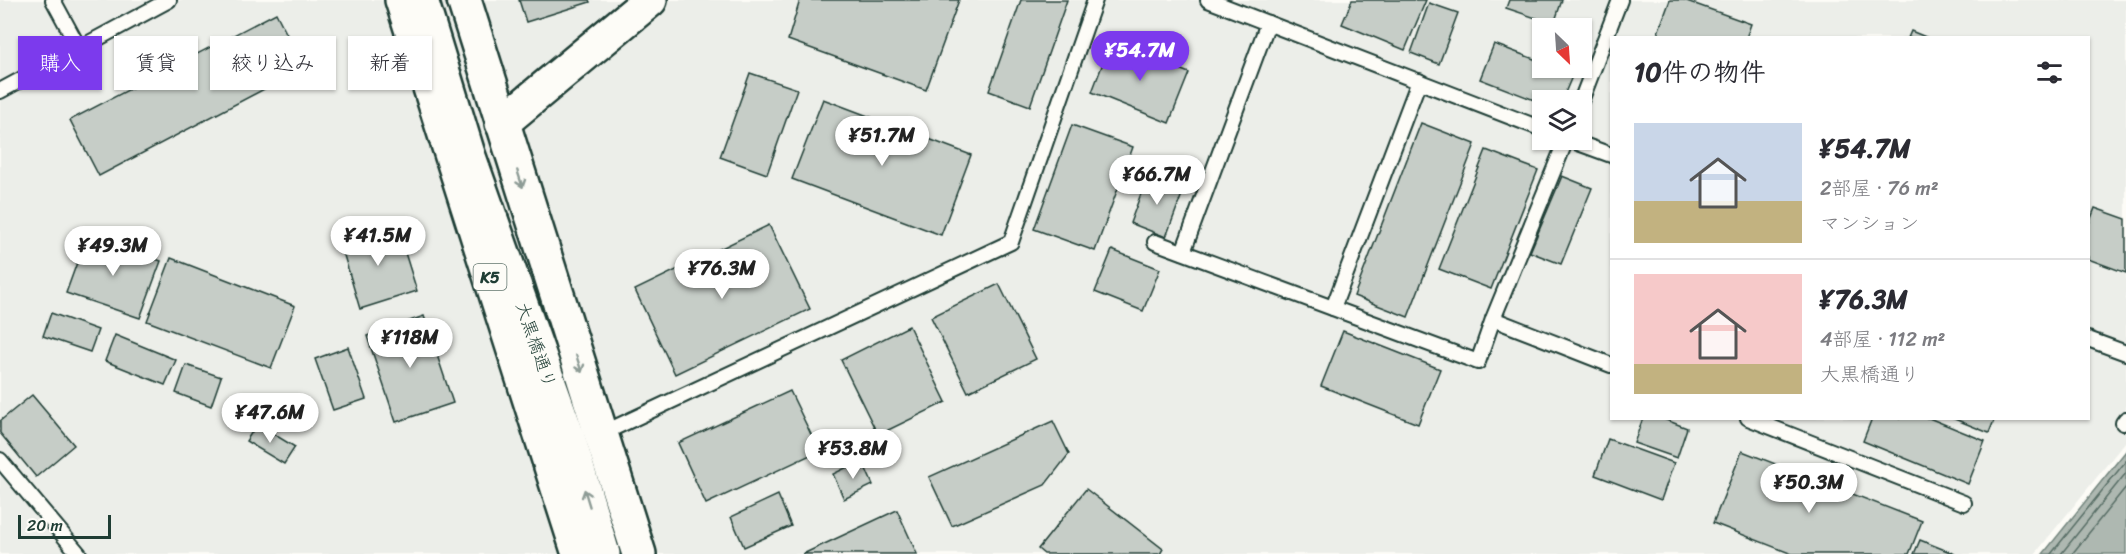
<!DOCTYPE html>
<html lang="ja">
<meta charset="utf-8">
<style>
:root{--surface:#fff;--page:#f2f2f3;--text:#2b2b33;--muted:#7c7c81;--line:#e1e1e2;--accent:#7c3aed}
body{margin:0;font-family:Sriracha,"Klee One",sans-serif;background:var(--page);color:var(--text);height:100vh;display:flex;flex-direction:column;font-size:22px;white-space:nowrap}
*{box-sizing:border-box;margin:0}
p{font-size:20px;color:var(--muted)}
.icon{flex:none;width:33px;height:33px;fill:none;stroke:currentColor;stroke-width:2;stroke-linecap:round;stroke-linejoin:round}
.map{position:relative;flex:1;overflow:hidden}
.details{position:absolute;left:1610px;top:36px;width:480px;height:384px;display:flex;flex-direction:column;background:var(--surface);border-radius:0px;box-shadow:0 2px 4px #0004}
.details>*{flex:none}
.guide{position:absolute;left:18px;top:36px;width:570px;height:54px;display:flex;gap:12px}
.needle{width:39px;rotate:155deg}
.tools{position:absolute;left:1532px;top:18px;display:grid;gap:12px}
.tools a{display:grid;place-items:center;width:60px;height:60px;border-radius:0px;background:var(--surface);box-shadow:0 2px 4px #0004;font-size:30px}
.scale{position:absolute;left:18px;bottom:15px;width:93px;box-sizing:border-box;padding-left:6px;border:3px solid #1f3d34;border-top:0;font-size:16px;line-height:21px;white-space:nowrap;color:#1f3d34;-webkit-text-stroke:4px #fdfcf7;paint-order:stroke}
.price{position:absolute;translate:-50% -51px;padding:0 14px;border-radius:21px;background:#fff;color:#222;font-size:20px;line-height:39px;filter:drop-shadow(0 2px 3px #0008)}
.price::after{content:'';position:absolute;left:50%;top:36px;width:18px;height:14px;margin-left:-9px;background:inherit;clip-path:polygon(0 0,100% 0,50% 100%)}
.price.selected{background:var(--accent);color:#fff}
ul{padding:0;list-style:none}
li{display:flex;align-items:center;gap:18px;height:150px;padding:0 24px}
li+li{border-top:2px solid var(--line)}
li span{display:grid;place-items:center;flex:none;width:168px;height:120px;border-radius:0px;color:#555}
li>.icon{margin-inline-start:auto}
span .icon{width:72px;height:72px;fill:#fffc;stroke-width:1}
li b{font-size:26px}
h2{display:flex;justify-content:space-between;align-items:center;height:72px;padding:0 24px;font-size:26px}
.tag{padding:0 21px;border-radius:0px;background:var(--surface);box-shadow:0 2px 4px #0004;font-size:21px;line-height:54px}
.tag.selected{background:var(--accent);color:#fff}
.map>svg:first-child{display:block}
</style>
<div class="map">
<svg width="2126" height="554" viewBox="0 0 2126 554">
<rect width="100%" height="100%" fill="#fdfcf7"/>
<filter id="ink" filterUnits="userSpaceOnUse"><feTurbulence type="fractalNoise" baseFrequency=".0167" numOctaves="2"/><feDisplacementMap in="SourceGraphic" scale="12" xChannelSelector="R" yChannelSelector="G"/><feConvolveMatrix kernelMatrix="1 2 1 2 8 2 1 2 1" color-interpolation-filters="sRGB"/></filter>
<g filter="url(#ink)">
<!-- built -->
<path fill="#eceee9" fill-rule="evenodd" d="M0,0H2126V441L2035,554H0ZM1542,28H1581V68H1542ZM1611,38H2088V418H1611ZM1542,100H1581V140H1542Z"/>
<!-- water -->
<path fill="#aeb8b1" stroke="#75877f" stroke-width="1.5" d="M2126,451V554H2043Z"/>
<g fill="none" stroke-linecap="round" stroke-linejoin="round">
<!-- shore -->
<g stroke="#586e66" stroke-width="1.5">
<path d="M2051,554L2126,461"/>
<path d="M2061,554L2126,473"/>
<path d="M2072,554L2126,487"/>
</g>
</g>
<!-- building -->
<g fill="#c6cdc7" stroke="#1f3d34" stroke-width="1.5">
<path d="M519,0H589L590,2L526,22Z"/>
<path d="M800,0H959L926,90L788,40Z"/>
<path d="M1021,0H1067L1030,106L989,91Z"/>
<path d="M1352,0H1426L1405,50L1342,24Z"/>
<path d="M1509,0H1562L1554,24L1506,8Z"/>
<path d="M1670,0H1684L1751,24L1746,38H1656Z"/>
<path d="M1429,3L1458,13L1439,64L1411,53Z"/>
<path d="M276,13L304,68L99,176L70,120Z"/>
<path d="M1911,31L1928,38H1908Z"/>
<path d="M1111,42L1189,73L1169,123L1092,92Z"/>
<path d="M1494,44L1542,62V68H1555L1573,74L1562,100H1542V103L1480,79Z"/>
<path d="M750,73L797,89L767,174L720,157Z"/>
<path d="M823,99L971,155L941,235L792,179Z"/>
<path d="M1421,123L1475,144L1408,317L1354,296Z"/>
<path d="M1072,125L1133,147L1095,251L1034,229Z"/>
<path d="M1486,150L1538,170L1491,289L1439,269Z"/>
<path d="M1148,175L1184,189L1166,237L1130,223Z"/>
<path d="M1562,176L1592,188L1561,264L1530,252Z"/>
<path d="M2095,208L2126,219V273L2088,259V226Z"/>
<path d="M396,224L417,291L360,309L340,242Z"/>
<path d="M769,225L810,309L675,374L635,290Z"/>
<path d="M87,235L161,261L140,318L66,293Z"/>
<path d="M1112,250L1160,269L1143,311L1095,292Z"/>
<path d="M171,258L295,306L271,368L147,321Z"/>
<path d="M999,284L1036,359L968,392L931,317Z"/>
<path d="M51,313L98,330L90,352L43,336Z"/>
<path d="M424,316L453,403L396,422L367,336Z"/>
<path d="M909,326L946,402L878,435L841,360Z"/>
<path d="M1343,331L1440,369L1418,424L1321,386Z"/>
<path d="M115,335L176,360L165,385L105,361Z"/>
<path d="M348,347L366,399L333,410L315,359Z"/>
<path d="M186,365L221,377L211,406L176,393Z"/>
<path d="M790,391L819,451L706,504L678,443Z"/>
<path d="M32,395L74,445L36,477L0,433V421Z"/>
<path d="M1643,418H1661L1687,428L1677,458L1634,443Z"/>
<path d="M1872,418H1929L1985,441L1968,484L1863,441Z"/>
<path d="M1952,418H1995L1989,433Z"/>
<path d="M1053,421L1069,454L1045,485L952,526L929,477Z"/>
<path d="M257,424L295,447L284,464L246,441Z"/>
<path d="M1608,439L1674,463L1661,500L1595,475Z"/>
<path d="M1742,451L1922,521L1909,554H1792L1713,523Z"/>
<path d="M862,460L873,485L844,499L833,474Z"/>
<path d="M1086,489L1163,549L1160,554H1044L1038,549Z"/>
<path d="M778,495L791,526L744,547L731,517Z"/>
<path d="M897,510L917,554H803Z"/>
<path d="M1920,540L1955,554H1914Z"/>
</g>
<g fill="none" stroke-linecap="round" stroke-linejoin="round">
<!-- lane casing -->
<g stroke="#1f3d34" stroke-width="18">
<g id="lane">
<path d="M53,0L79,48"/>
<path d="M1208,0L1542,129"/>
<path d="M0,91L169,0"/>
<path d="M1581,101L1620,0"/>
<path d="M1570,140L1611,155"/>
<path d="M1155,242L1478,362L1493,319L1611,365"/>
<path d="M1183,252L1268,23"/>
<path d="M1333,308L1419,81"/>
<path d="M1493,319L1566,140"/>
<path d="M2088,339L2126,353"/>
<path d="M1748,418L1964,503"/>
<path d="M2123,423L2126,419"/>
<path d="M601,434L1011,242L1095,0"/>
<path d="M0,460L79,554"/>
</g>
</g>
<!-- secondary casing -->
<g stroke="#1f3d34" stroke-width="38">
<g id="secondary">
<path d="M421,0L468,154L568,437L603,554"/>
<path d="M464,0L639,554"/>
<path d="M502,123L650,0"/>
</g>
</g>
<!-- highway casing -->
<g stroke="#1f3d34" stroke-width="38">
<path id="highway" d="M402,0L579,554"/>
</g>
<!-- lane -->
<use href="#lane" stroke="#fdfcf7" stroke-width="14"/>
<!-- secondary -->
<use href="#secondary" stroke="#fdfcf7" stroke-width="33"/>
<!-- highway -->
<use href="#highway" stroke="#fdfcf7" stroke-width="33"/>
</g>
<!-- one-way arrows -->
<defs><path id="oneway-shaft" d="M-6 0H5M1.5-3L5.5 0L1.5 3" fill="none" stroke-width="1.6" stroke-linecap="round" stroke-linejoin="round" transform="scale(1.5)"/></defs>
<g stroke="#8e9c96">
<use href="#oneway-shaft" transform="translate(520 179) rotate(72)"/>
<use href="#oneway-shaft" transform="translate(579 364) rotate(72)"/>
<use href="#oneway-shaft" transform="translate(587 498) rotate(-107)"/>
</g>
</g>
<g text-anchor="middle" stroke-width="5" stroke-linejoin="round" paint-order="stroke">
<!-- shield labels -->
<rect fill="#fdfcf7" stroke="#62766e" stroke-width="1.5" x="473.5" y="264" width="33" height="26" rx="4.5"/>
<g font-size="16" font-weight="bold" fill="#1f3d34">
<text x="490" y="283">K5</text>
</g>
<!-- street labels -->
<g font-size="18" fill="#1f3d34" stroke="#fdfcf7">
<text transform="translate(536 345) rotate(71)" y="6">大黒橋通り</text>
</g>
</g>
</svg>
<div class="tools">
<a><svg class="needle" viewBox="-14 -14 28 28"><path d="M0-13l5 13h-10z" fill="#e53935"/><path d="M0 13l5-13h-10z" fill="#7c7c81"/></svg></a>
<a><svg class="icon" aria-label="layers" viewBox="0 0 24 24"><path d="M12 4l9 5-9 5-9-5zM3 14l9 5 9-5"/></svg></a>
</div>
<div class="scale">20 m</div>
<b class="price selected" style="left:1140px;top:82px">¥54.7M</b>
<b class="price" style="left:882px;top:167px">¥51.7M</b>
<b class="price" style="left:1157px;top:206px">¥66.7M</b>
<b class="price" style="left:378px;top:267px">¥41.5M</b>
<b class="price" style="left:113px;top:277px">¥49.3M</b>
<b class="price" style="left:722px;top:300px">¥76.3M</b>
<b class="price" style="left:410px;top:369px">¥118M</b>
<b class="price" style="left:270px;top:444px">¥47.6M</b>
<b class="price" style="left:853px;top:480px">¥53.8M</b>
<b class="price" style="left:1809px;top:514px">¥50.3M</b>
<div class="guide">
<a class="tag selected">購入</a>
<a class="tag">賃貸</a>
<a class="tag">絞り込み</a>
<a class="tag">新着</a>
</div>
<section class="details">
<h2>10件の物件<svg class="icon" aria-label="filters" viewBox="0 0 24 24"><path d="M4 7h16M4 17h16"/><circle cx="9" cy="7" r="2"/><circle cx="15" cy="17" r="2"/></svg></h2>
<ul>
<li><span style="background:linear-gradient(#c9d6e8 65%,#c2b280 0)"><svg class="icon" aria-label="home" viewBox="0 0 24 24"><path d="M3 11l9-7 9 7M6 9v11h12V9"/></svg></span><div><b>¥54.7M</b><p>2部屋 · 76 m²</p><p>マンション</p></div></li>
<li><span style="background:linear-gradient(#f6c9c9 75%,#c2b280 0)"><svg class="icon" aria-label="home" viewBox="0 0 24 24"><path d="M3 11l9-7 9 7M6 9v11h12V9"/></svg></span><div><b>¥76.3M</b><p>4部屋 · 112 m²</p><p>大黒橋通り</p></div></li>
</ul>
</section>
</div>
